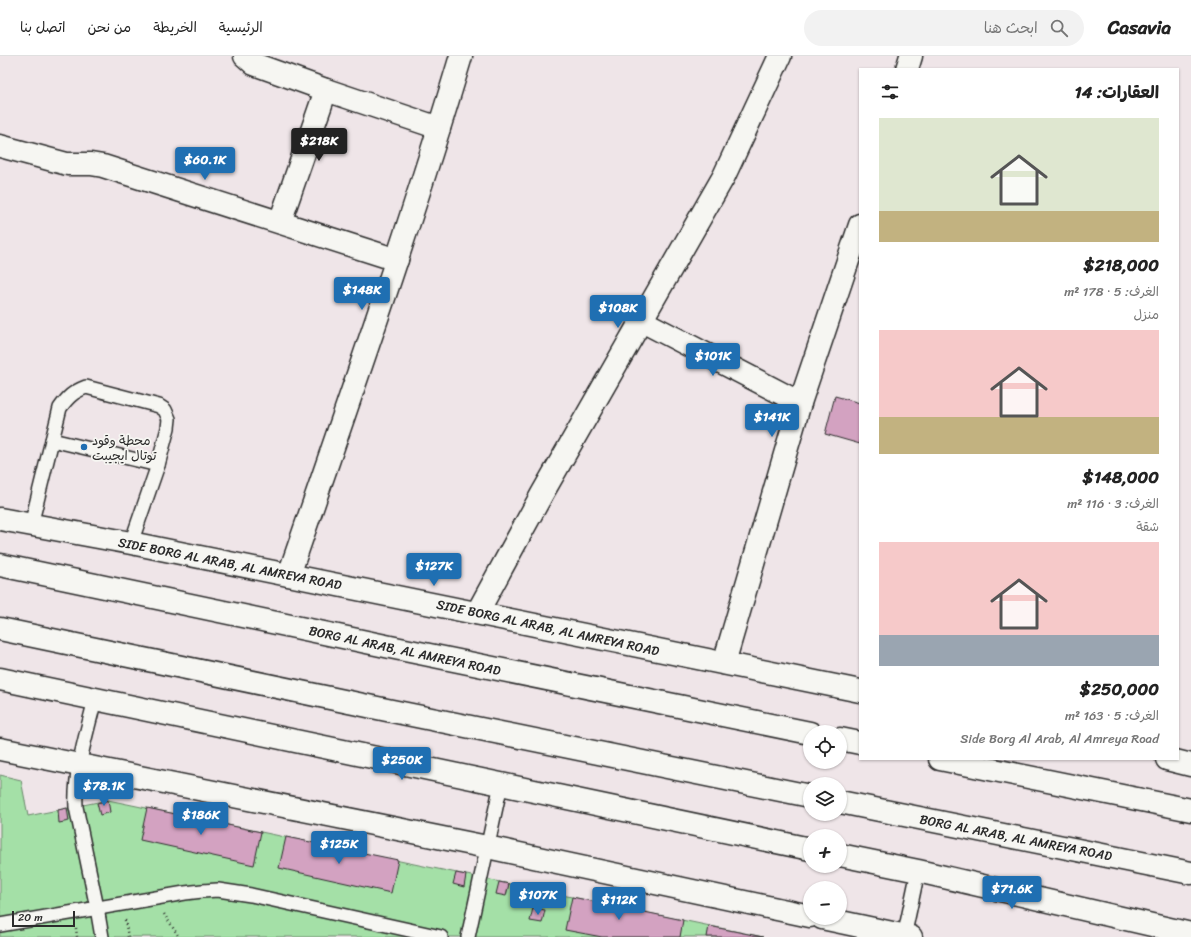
<!DOCTYPE html>
<html lang="ar">
<meta charset="utf-8">
<style>
:root{--surface:#fff;--page:#f2f2f2;--text:#222;--muted:#767676;--line:#e0e0e0;--accent:#1f6fb2}
body{margin:0;font-family:Sriracha,"Playpen Sans Arabic",sans-serif;background:var(--page);color:var(--text);direction:rtl;height:100vh;display:flex;flex-direction:column;font-size:15px;white-space:nowrap}
*{box-sizing:border-box;margin:0}
p{font-size:13px;color:var(--muted)}
.icon{flex:none;width:22px;height:22px;fill:none;stroke:currentColor;stroke-width:2;stroke-linecap:round;stroke-linejoin:round}
.map{position:relative;flex:1;overflow:hidden;direction:ltr}
.drawer{position:absolute;left:859px;top:12px;width:320px;height:692px;display:flex;flex-direction:column;background:var(--surface);border-radius:0px;box-shadow:0 1px 3px #0004;direction:rtl}
.drawer>*{flex:none}
.buttons{position:absolute;left:803px;top:669px;display:grid;gap:8px}
.buttons a{display:grid;place-items:center;width:44px;height:44px;border-radius:50%;background:var(--surface);box-shadow:0 1px 3px #0004;font-size:20px}
.scale{position:absolute;left:12px;bottom:10px;width:63px;box-sizing:border-box;padding-left:4px;border:2px solid #2b2b2b;border-top:0;font-size:11px;line-height:14px;white-space:nowrap;color:#2b2b2b;-webkit-text-stroke:3px #f6f6f2;paint-order:stroke}
.price{position:absolute;translate:-50% -34px;padding:0 9px;border-radius:4px;background:var(--accent);color:#fff;font-size:13px;line-height:26px;filter:drop-shadow(0 1px 2px #0008)}
.price::after{content:'';position:absolute;left:50%;top:24px;width:12px;height:9px;margin-left:-6px;background:inherit;clip-path:polygon(0 0,100% 0,50% 100%)}
.price.current{background:#222;color:#fff}
ul{padding:0;list-style:none}
li{display:grid;align-content:center;gap:8px;height:212px;padding:0 20px}
li span{display:grid;place-items:center;height:124px;border-radius:0px;color:#555}
li>.icon{margin-inline-start:auto}
span .icon{width:72px;height:72px;fill:#fffc;stroke-width:1}
li b{font-size:17px}
h2{display:flex;justify-content:space-between;align-items:center;height:48px;padding:0 20px;font-size:17px}
header{display:flex;align-items:center;gap:24px;box-sizing:border-box;height:56px;padding:0 20px;background:var(--surface);border-bottom:1px solid var(--line)}
header strong{font-size:19px}
nav{display:flex;gap:22px;margin-inline-start:auto;font-size:14px}
.search{width:280px;height:36px;background:var(--page);display:flex;align-items:center;gap:10px;box-sizing:border-box;padding:0 14px;border-radius:22px;color:var(--muted);font-size:15px}
.map>svg:first-child{display:block}
</style>
<header>
<strong>Casavia</strong>
<div class="search"><svg class="icon" aria-label="search" viewBox="0 0 24 24"><circle cx="10" cy="10" r="6"/><path d="M15 15l6 6"/></svg>ابحث هنا</div>
<nav><a>الرئيسية</a><a>الخريطة</a><a>من نحن</a><a>اتصل بنا</a></nav>
</header>
<div class="map">
<svg width="1191" height="881" viewBox="0 0 1191 881">
<rect width="100%" height="100%" fill="#efe5e8"/>
<filter id="ink" filterUnits="userSpaceOnUse"><feTurbulence type="fractalNoise" baseFrequency=".025" numOctaves="2"/><feDisplacementMap in="SourceGraphic" scale="8" xChannelSelector="R" yChannelSelector="G"/><feConvolveMatrix kernelMatrix="1 2 1 2 8 2 1 2 1" color-interpolation-filters="sRGB"/></filter>
<g filter="url(#ink)">
<!-- green -->
<path fill="#a4e0a7" stroke="#688669" d="M0,719L21,724L28,760L108,744L763,881H0Z"/>
<!-- building -->
<g fill="#d3a2c1" stroke="#2b2b2b">
<path d="M835,340L860,347V388L825,378Z"/>
<path d="M108,744L110,756L100,759L97,747Z"/>
<path d="M67,752L69,765L59,767L58,754Z"/>
<path d="M147,752L261,776L254,809L140,784Z"/>
<path d="M286,781L398,804L391,837L279,812Z"/>
<path d="M456,817L466,819L464,831L453,828Z"/>
<path d="M499,826L509,828L506,840L496,838Z"/>
<path d="M572,841L683,864L680,881H602L565,874Z"/>
<path d="M533,852L545,854L542,867L530,865Z"/>
<path d="M709,870L763,881H707Z"/>
</g>
<g fill="none" stroke-linecap="round" stroke-linejoin="round">
<!-- lane casing -->
<g stroke="#2b2b2b" stroke-width="16">
<g id="lane">
<path d="M52,384L158,409"/>
<path d="M31,469L60,352C68,341 73,336 86,331L159,350L165,354L169,363L168,372L158,409L131,487"/>
<path d="M95,643C87,677 74,716 76,751L97,852L102,881"/>
<path d="M0,869L185,837L202,835L218,834L251,839L441,881"/>
<path d="M468,881L501,728"/>
<path d="M904,881L918,815"/>
</g>
</g>
<!-- street casing -->
<g stroke="#2b2b2b" stroke-width="25">
<g id="street">
<path d="M245,0L254,8L326,34L439,72"/>
<path d="M907,13L911,0"/>
<path d="M0,90L67,108H91L103,110L397,204"/>
<path d="M280,166L326,34"/>
<path d="M642,265L800,347"/>
<path d="M289,519C348,347 409,175 461,0"/>
<path d="M477,557L542,438L724,120L780,0"/>
<path d="M724,607L800,347L860,169"/>
<path d="M0,693L487,791L810,860"/>
<path d="M822,862L911,881"/>
</g>
</g>
<!-- secondary casing -->
<g stroke="#2b2b2b" stroke-width="25">
<g id="secondary">
<path d="M0,463L131,487L860,635"/>
<path d="M0,623L810,793"/>
<path d="M1167,703L1191,709"/>
<path d="M840,799L918,815L1191,878"/>
</g>
</g>
<!-- highway casing -->
<g stroke="#2b2b2b" stroke-width="25">
<g id="highway">
<path d="M0,509L395,592L810,677"/>
<path d="M0,573L387,654L810,740"/>
<path d="M840,683L860,687"/>
<path d="M940,703L1191,754"/>
<path d="M840,746L1191,817"/>
</g>
</g>
<!-- path -->
<g stroke="#2b2b2b" stroke-width="2.5" stroke-dasharray="1 3" stroke-linecap="butt">
<path d="M164,858L179,881"/>
<path d="M125,864L128,881"/>
<path d="M76,872L77,881"/>
</g>
<!-- lane -->
<use href="#lane" stroke="#f6f6f2" stroke-width="13"/>
<!-- street -->
<use href="#street" stroke="#f6f6f2" stroke-width="22"/>
<!-- secondary -->
<use href="#secondary" stroke="#f6f6f2" stroke-width="22"/>
<!-- highway -->
<use href="#highway" stroke="#f6f6f2" stroke-width="22"/>
</g>
</g>
<!-- markers -->
<circle fill="#1f6fb2" stroke="#f6f6f2" stroke-width="1.5" cx="84" cy="391" r="4"/>
<g text-anchor="middle" stroke-width="3.5" stroke-linejoin="round" paint-order="stroke">
<!-- poi labels -->
<g font-size="13" fill="#2b2b2b" stroke="#f6f6f2" text-anchor="start">
<text x="92" y="389">محطة وقود<tspan x="92" dy="15">توتال ايجيبت</tspan></text>
</g>
<!-- street labels -->
<g font-size="13" fill="#2b2b2b" stroke="#f6f6f2">
<text transform="translate(230 507) rotate(11)" y="5">SIDE BORG AL ARAB, AL AMREYA ROAD</text>
<text transform="translate(548 571) rotate(12)" y="5">SIDE BORG AL ARAB, AL AMREYA ROAD</text>
<text transform="translate(405 594) rotate(12)" y="5">BORG AL ARAB, AL AMREYA ROAD</text>
<text transform="translate(1016 781) rotate(11)" y="5">BORG AL ARAB, AL AMREYA ROAD</text>
</g>
</g>
</svg>
<div class="buttons">
<a><svg class="icon" aria-label="locate" viewBox="0 0 24 24"><circle cx="12" cy="12" r="6"/><path d="M12 2v4M12 18v4M2 12h4M18 12h4"/></svg></a>
<a><svg class="icon" aria-label="layers" viewBox="0 0 24 24"><path d="M12 4l9 5-9 5-9-5zM3 14l9 5 9-5"/></svg></a>
<a>+</a>
<a>−</a>
</div>
<div class="scale">20 m</div>
<b class="price current" style="left:319px;top:106px">$218K</b>
<b class="price" style="left:205px;top:125px">$60.1K</b>
<b class="price" style="left:362px;top:255px">$148K</b>
<b class="price" style="left:618px;top:273px">$108K</b>
<b class="price" style="left:713px;top:321px">$101K</b>
<b class="price" style="left:772px;top:382px">$141K</b>
<b class="price" style="left:434px;top:531px">$127K</b>
<b class="price" style="left:402px;top:725px">$250K</b>
<b class="price" style="left:104px;top:751px">$78.1K</b>
<b class="price" style="left:201px;top:780px">$186K</b>
<b class="price" style="left:339px;top:809px">$125K</b>
<b class="price" style="left:1012px;top:854px">$71.6K</b>
<b class="price" style="left:538px;top:860px">$107K</b>
<b class="price" style="left:619px;top:865px">$112K</b>
<section class="drawer">
<h2>العقارات: 14<svg class="icon" aria-label="filters" viewBox="0 0 24 24"><path d="M4 7h16M4 17h16"/><circle cx="9" cy="7" r="2"/><circle cx="15" cy="17" r="2"/></svg></h2>
<ul>
<li><span style="background:linear-gradient(#dfe7d0 75%,#c2b280 0)"><svg class="icon" aria-label="home" viewBox="0 0 24 24"><path d="M3 11l9-7 9 7M6 9v11h12V9"/></svg></span><div><b>$218,000</b><p>الغرف: 5 · 178 m²</p><p>منزل</p></div></li>
<li><span style="background:linear-gradient(#f6c9c9 70%,#c2b280 0)"><svg class="icon" aria-label="home" viewBox="0 0 24 24"><path d="M3 11l9-7 9 7M6 9v11h12V9"/></svg></span><div><b>$148,000</b><p>الغرف: 3 · 116 m²</p><p>شقة</p></div></li>
<li><span style="background:linear-gradient(#f6c9c9 75%,#9aa5b1 0)"><svg class="icon" aria-label="home" viewBox="0 0 24 24"><path d="M3 11l9-7 9 7M6 9v11h12V9"/></svg></span><div><b>$250,000</b><p>الغرف: 5 · 163 m²</p><p>Side Borg Al Arab, Al Amreya Road</p></div></li>
</ul>
</section>
</div>
